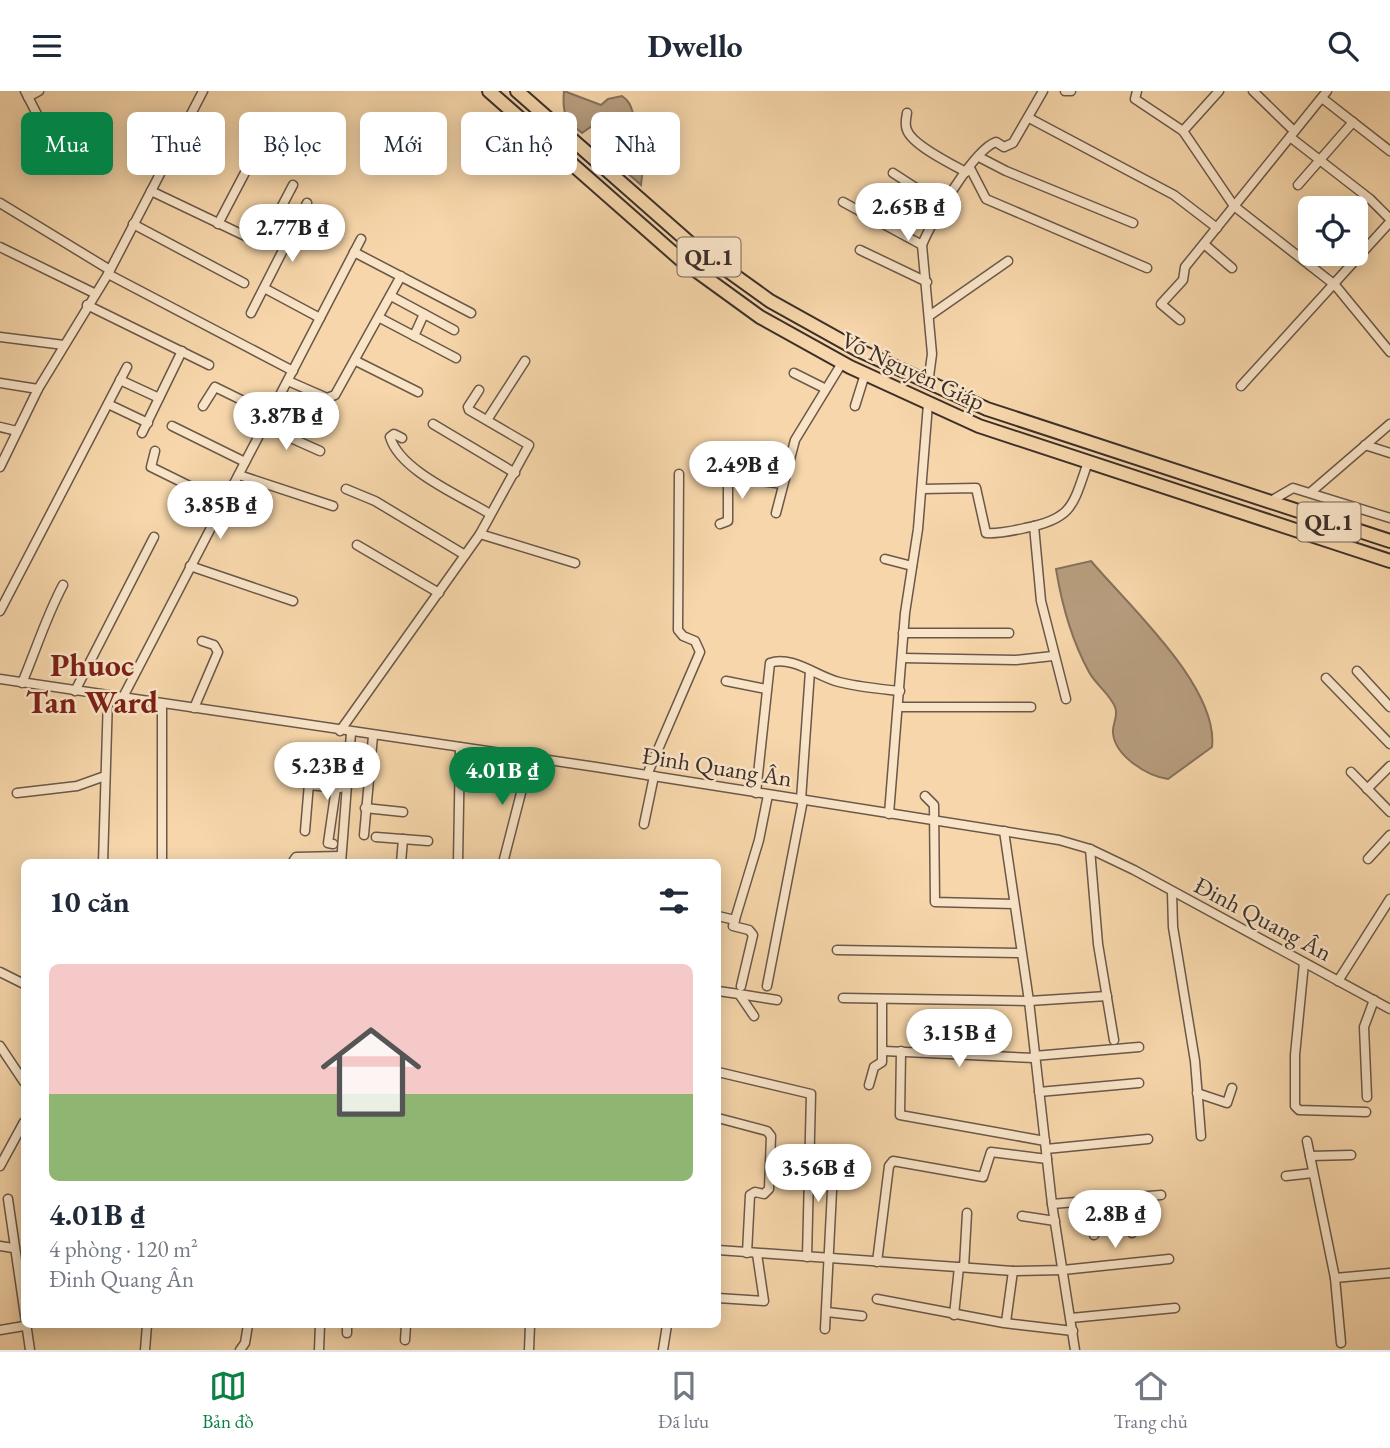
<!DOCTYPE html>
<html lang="vi">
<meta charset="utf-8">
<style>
:root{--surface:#fff;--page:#f2f2f3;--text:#1f2937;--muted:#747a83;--line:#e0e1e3;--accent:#0b8043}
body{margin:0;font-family:"EB Garamond",serif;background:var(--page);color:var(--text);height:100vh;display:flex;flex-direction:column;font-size:26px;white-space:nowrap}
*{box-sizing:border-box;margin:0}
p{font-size:23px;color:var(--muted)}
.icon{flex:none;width:38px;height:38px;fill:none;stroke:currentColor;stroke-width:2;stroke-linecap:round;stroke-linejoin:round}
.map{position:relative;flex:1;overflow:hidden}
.panel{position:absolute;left:21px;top:768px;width:700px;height:469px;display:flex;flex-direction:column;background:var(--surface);border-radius:10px;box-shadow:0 4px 18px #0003}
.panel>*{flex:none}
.guide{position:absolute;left:21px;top:21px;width:700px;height:63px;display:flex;gap:14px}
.buttons{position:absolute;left:1298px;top:105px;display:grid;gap:14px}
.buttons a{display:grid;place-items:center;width:70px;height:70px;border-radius:10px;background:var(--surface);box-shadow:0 4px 18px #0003;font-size:35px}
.price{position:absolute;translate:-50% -60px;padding:0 16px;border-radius:24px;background:#fff;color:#222;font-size:23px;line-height:46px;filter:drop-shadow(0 2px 4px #0008)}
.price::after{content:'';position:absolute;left:50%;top:42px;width:21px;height:16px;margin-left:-10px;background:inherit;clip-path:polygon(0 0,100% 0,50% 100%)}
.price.selected{background:var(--accent);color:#fff}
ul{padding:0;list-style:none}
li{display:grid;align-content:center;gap:14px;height:371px;padding:0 28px}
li+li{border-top:2px solid var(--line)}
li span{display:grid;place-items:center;height:217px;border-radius:10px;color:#555}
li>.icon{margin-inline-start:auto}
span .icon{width:126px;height:126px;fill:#fffc;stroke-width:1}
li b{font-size:30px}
h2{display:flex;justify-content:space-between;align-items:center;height:84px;padding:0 28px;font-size:30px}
.pill{padding:0 24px;border-radius:10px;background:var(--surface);box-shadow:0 4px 18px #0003;font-size:24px;line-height:63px}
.pill.selected{background:var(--accent);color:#fff}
header{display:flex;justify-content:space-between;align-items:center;height:91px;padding:0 28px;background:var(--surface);font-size:32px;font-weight:700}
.tabs{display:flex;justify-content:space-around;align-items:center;height:98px;border-top:2px solid var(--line);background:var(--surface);font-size:19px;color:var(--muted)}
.tabs a{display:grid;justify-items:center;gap:4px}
.tabs .selected{color:var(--accent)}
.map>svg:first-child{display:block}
</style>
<header><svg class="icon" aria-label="menu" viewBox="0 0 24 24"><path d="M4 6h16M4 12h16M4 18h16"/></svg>Dwello<svg class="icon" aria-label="search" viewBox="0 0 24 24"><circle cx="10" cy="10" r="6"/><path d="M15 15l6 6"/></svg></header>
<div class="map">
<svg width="1390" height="1259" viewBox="0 0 1390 1259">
<rect width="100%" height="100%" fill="#f6d6aa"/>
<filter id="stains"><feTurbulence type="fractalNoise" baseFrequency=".00286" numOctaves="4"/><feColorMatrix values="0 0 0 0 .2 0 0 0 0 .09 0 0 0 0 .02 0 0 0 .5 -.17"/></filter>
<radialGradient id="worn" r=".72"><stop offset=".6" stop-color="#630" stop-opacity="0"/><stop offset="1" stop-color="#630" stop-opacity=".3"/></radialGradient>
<!-- water -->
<g fill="#b79d7e" stroke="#86715c" stroke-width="2">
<path d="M564,0L601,14L608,8L622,5C636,14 629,27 643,36C674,27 670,47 669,70L656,79L643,76L641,94C623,76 604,73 617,45L611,34L599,30L582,42C565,29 562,22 564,0Z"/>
<path d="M1091,470C1128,514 1219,596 1212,656L1168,688C1147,685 1115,665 1113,642C1112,632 1119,626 1115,616C1110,603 1096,594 1089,581C1071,548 1062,515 1056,478Z"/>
</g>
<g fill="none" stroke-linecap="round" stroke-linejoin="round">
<!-- minor casing -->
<g stroke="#6a5849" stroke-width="11">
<g id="minor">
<path d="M25,0L42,33"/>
<path d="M1065,0H1071"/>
<path d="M1137,0L1135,8L1183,40L1234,115L1335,194L1390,261"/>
<path d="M1253,0L1294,40"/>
<path d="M28,6L39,0"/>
<path d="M1322,7L1390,60"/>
<path d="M907,22C906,27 905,35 907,39C912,54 953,74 966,81"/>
<path d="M1029,27L1174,104L1217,137"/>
<path d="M1183,40L1219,0"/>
<path d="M1290,46L1370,108L1390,128"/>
<path d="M979,66L1006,80L1133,132"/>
<path d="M970,77L986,108L1147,177"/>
<path d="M893,82L944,115"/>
<path d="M1298,94L1353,31"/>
<path d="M151,100L262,153L293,94"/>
<path d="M843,111L922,154"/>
<path d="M0,112L110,179"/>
<path d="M133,133L244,192"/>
<path d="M218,133L271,32"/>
<path d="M1204,153L1232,177"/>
<path d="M0,156L94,202"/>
<path d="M860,159L927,191"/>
<path d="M354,161L471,222"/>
<path d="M108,183L293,280"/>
<path d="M391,205L454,239"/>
<path d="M87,214L209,274"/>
<path d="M251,222L307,112"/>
<path d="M929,225L1008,170"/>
<path d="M320,227L361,148"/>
<path d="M380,227L456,267"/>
<path d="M1180,229L1161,213L1183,189L1185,176L1327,0"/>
<path d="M414,245L424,223"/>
<path d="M0,246L64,254"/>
<path d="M356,270L418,301"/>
<path d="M794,282L824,297"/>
<path d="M120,289L159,307"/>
<path d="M288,290L327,307L335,304L401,185"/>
<path d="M0,292L38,298"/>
<path d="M928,293L932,263L922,154C931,132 974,58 996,51L1004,56L1013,52L1043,0"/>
<path d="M1241,295L1390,131"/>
<path d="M108,313L148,332"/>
<path d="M203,315L215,296L270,323"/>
<path d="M855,315L865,283"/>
<path d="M487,329L525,270"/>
<path d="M433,333L515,382"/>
<path d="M172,335L245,371"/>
<path d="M264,335L320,360"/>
<path d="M0,336L17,340"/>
<path d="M142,342L182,260"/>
<path d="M402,347L394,343L390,346C400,380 461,405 490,423"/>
<path d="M1365,354L1390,362"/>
<path d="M155,360L151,376L224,412"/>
<path d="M0,376L38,298L108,183L203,0"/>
<path d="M239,384L333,415"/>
<path d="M346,398L375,410L465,464"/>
<path d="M922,398L976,397L986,442C999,443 1012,440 1025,437C1073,428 1073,414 1088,371"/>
<path d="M1311,401L1390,333"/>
<path d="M1269,411L1293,397L1390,427"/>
<path d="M776,422L795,349L842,272"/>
<path d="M720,433L728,430V386L783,393"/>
<path d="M1034,435L1041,510L1066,608"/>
<path d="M480,443L575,472"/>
<path d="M357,454L439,502"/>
<path d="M885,468L912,475"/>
<path d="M190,475L293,510"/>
<path d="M0,520L127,276"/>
<path d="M903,542H1009"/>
<path d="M902,567L1016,569L1053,565"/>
<path d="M1357,580L1390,616"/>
<path d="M1326,587L1390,653"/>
<path d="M0,588L596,676L1059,749L1090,758L1134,779L1390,918"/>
<path d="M726,590L766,598"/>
<path d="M22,592C36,559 46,526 63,494"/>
<path d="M75,600L154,446"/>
<path d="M122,608L320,227L264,197"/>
<path d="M899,616H1031"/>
<path d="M194,617L218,561L214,554L202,550"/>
<path d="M340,640L480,443L529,354L469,319L468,316L479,299"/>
<path d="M1351,681L1390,721"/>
<path d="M647,684L700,561L695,550L683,545L678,539L679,383"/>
<path d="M308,694L340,697"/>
<path d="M1367,698L1390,675"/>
<path d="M17,702L77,695L105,685"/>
<path d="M756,702L770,572C792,564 818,586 839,591C859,596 879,598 900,600"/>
<path d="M925,705L934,714L935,811L1014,813"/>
<path d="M801,709L810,580"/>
<path d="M365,717L403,721"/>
<path d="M889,723L905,522L918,438L928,313"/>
<path d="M644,733L654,685"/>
<path d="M305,740L311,669L347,670"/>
<path d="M1004,740L1029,910L1052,1113L1075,1259"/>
<path d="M364,744L373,645"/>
<path d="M376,746L428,750"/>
<path d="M333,753L328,752L336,697"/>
<path d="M1090,758L1098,853L1114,949"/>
<path d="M1368,768L1390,744"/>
<path d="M103,772L108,606"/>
<path d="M162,772V613"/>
<path d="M292,772L296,766L341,765"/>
<path d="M341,772L351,642"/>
<path d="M401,772L403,748"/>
<path d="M458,772L460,656"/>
<path d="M503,772L530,667"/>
<path d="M1172,801L1173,836L1195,970L1201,1045"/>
<path d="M718,825L735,829"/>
<path d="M837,859L1021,862"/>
<path d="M1304,872L1295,964V1015L1299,1019L1366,1021"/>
<path d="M0,881L24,893"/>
<path d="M1338,890L1390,808"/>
<path d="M741,895L753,844L749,839L733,835L759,749L768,704"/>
<path d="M767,895L803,709"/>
<path d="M718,900L739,903L754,925"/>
<path d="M739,903L777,909"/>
<path d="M843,907L1029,910L1107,905"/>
<path d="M0,955L24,991"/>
<path d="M884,960L1034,967"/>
<path d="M901,960L900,1024L1045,1050"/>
<path d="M1034,965L1139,956"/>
<path d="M718,981L811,1003L807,1166"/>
<path d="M869,994L874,976L882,971V908"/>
<path d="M1039,1001L1139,992"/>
<path d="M1197,1002L1227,1012L1232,997"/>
<path d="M1367,1006L1364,936L1374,909"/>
<path d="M718,1027L767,1040L771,1045L769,1098L764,1103L755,1101L750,1104L747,1162"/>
<path d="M1307,1050L1335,1187L1341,1252"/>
<path d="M1046,1058L1148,1048"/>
<path d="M1310,1065L1351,1064"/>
<path d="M0,1075L24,1031"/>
<path d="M1286,1085L1313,1082"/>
<path d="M1127,1107L1132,1142"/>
<path d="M8,1108L30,1259"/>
<path d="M1091,1110L1094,1144"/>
<path d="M1052,1113L1161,1104"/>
<path d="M1022,1125L1055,1130"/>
<path d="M0,1155L13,1157"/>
<path d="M718,1159L1013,1180L1063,1179L1169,1168"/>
<path d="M877,1171L889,1075L893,1070L983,1086L991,1061L1047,1068"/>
<path d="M964,1176L967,1122"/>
<path d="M1335,1187L1390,1182"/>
<path d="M718,1207L764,1210L757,1163"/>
<path d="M877,1208L1004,1232L1073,1240"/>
<path d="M827,1221L862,1225"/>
<path d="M954,1224L959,1176"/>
<path d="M1071,1227L1175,1217"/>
<path d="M1006,1231L1013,1180"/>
<path d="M825,1238L834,1060"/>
<path d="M0,1239L24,1235"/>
<path d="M347,1242V1234"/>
<path d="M405,1249L406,1234"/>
<path d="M145,1259L147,1234"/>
<path d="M240,1259L245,1252L248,1234"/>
<path d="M319,1259L320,1234"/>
<path d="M529,1259L530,1234"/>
<path d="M663,1259L667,1234"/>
</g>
</g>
<!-- highway casing -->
<g stroke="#3c2e29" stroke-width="16">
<g id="highway">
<path d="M489,0L680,168L760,226L850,276L979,335L1390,470"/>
<path d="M517,0L692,154L770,210L858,259L987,318L1390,450"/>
</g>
</g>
<!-- minor -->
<use href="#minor" stroke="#f9e4c8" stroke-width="8"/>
<!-- highway -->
<use href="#highway" stroke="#f6d6aa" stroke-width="12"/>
</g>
<g text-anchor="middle" stroke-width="5" stroke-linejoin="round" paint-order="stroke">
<!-- shield labels -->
<g fill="#f9e4c8" stroke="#756559" stroke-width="2">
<rect x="677.5" y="146.5" width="63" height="39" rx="5"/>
<rect x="1297.5" y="411.5" width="63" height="39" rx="5"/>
</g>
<g font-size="23" font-weight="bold" fill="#3c2e29">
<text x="709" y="174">QL.1</text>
<text x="1329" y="439">QL.1</text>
</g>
<!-- street labels -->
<g font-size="24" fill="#3c2e29" stroke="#f9e4c8">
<text transform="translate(913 280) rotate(25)" y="8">Võ Nguyên Giáp</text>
<text transform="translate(717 676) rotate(9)" y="8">Đinh Quang Ân</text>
<text transform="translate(1263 828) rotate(28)" y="8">Đinh Quang Ân</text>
</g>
<!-- district labels -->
<g font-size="32" font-weight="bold" fill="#7a1f14" stroke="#f9e4c8">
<text x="92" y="585">Phuoc<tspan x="92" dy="37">Tan Ward</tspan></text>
</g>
</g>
<rect width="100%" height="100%" filter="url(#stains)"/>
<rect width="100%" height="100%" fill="url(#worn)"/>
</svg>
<div class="buttons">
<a><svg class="icon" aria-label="locate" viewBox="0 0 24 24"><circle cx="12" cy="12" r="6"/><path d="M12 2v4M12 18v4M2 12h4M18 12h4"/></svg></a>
</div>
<b class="price" style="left:908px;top:152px">2.65B ₫</b>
<b class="price" style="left:292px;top:173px">2.77B ₫</b>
<b class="price" style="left:286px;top:361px">3.87B ₫</b>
<b class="price" style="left:742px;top:410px">2.49B ₫</b>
<b class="price" style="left:220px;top:450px">3.85B ₫</b>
<b class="price" style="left:327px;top:711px">5.23B ₫</b>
<b class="price selected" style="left:502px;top:716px">4.01B ₫</b>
<b class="price" style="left:959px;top:978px">3.15B ₫</b>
<b class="price" style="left:818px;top:1113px">3.56B ₫</b>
<b class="price" style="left:1115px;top:1159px">2.8B ₫</b>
<div class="guide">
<a class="pill selected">Mua</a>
<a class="pill">Thuê</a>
<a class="pill">Bộ lọc</a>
<a class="pill">Mới</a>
<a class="pill">Căn hộ</a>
<a class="pill">Nhà</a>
</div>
<section class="panel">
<h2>10 căn<svg class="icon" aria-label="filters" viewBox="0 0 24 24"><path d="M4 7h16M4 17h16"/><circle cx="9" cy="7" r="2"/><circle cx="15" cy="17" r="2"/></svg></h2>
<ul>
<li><span style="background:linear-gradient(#f6c9c9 60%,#8fb573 0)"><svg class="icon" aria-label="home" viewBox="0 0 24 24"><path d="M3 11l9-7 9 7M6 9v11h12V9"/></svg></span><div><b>4.01B ₫</b><p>4 phòng · 120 m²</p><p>Đinh Quang Ân</p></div></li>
</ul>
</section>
</div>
<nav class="tabs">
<a class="selected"><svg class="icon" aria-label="map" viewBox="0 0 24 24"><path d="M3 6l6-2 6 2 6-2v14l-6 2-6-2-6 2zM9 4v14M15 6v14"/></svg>Bản đồ</a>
<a><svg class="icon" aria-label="saved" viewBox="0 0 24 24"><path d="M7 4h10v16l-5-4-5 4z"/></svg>Đã lưu</a>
<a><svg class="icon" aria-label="home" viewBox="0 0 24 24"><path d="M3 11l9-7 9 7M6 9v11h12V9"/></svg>Trang chủ</a>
</nav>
